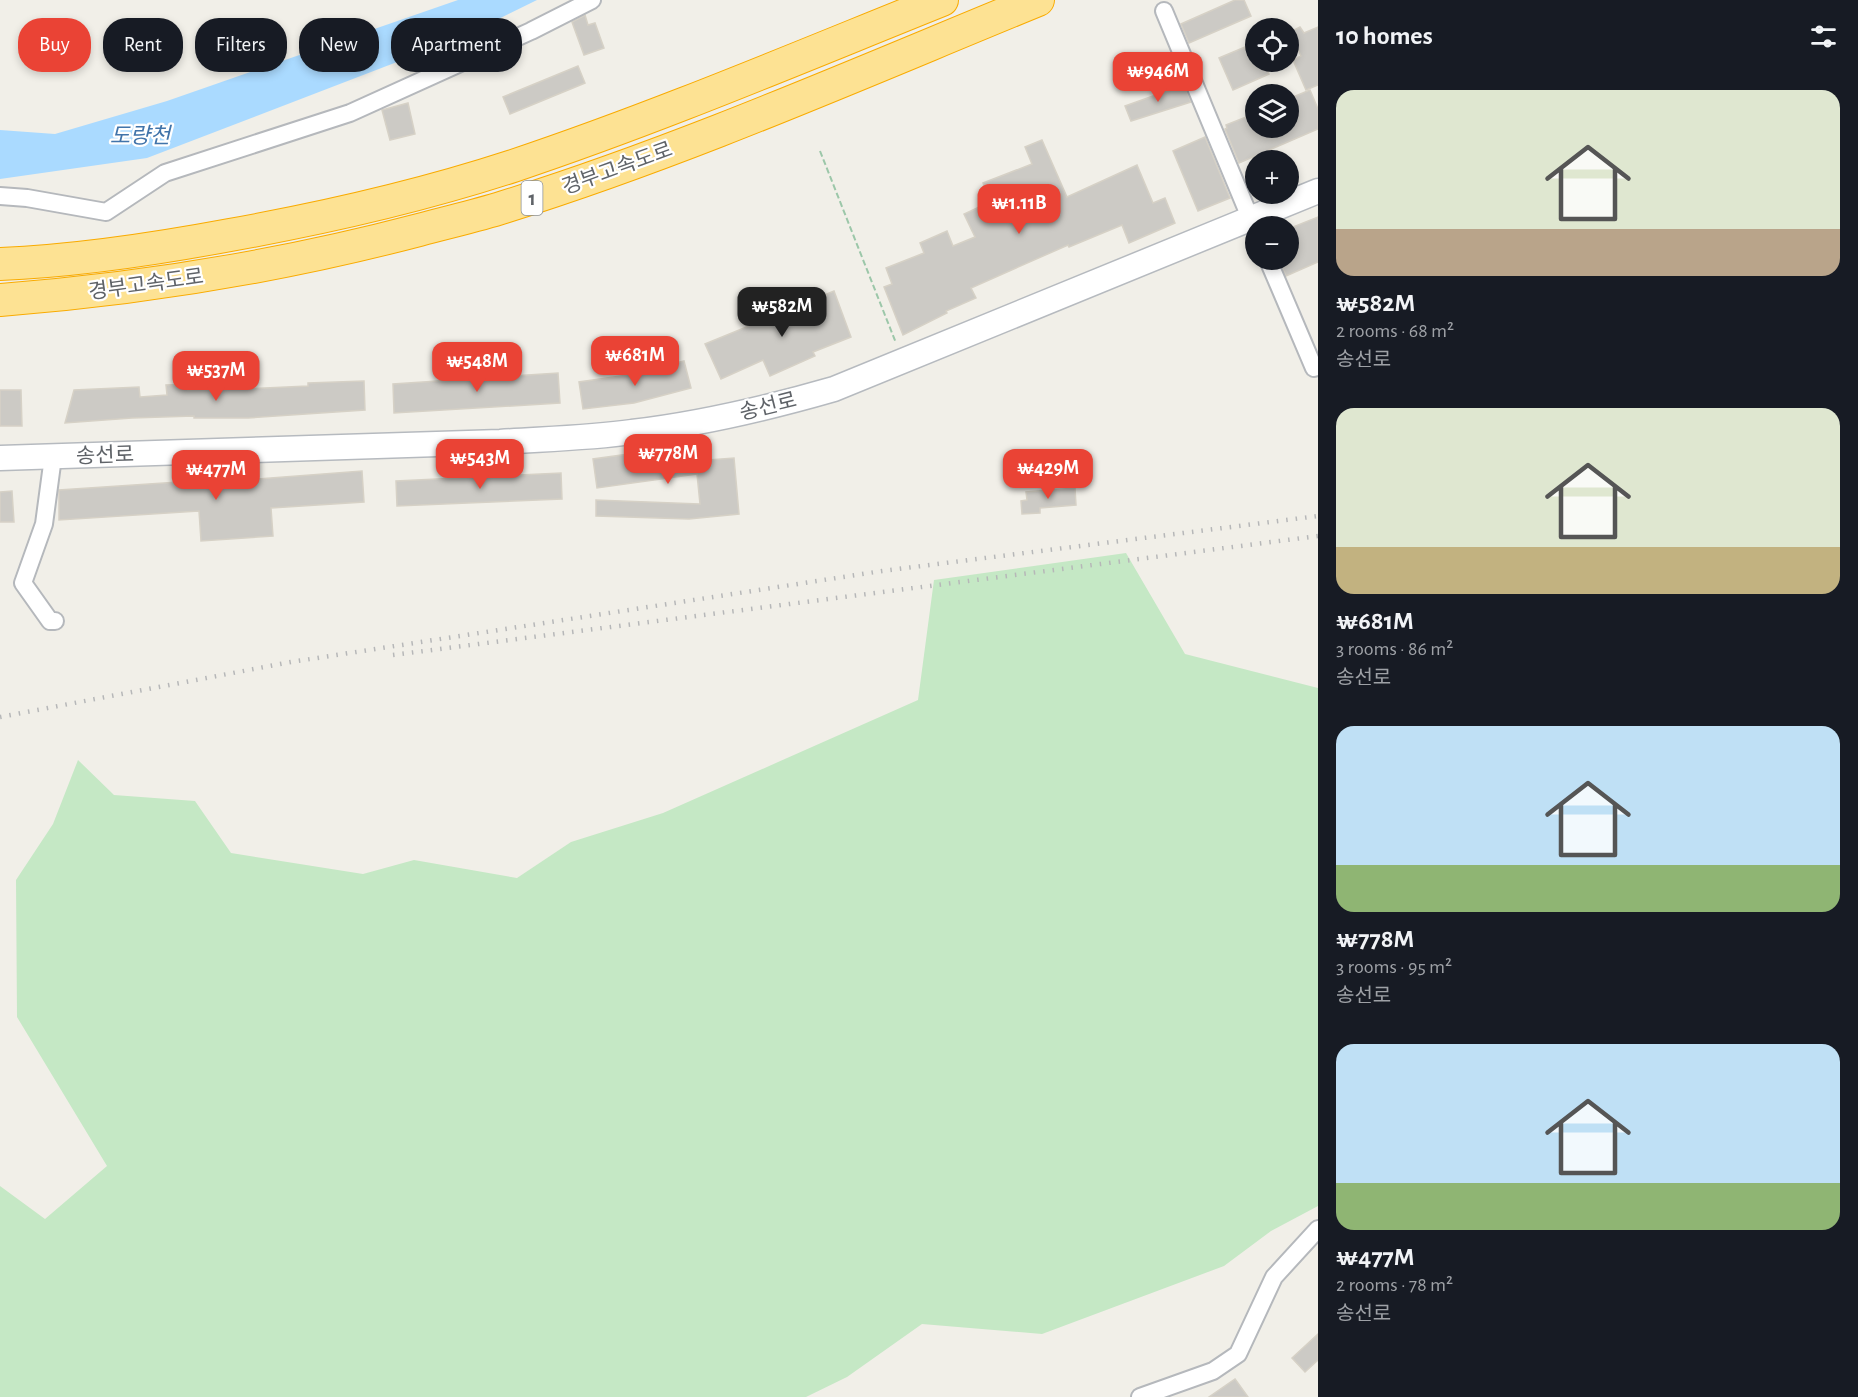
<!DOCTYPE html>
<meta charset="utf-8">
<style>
:root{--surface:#171b24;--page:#20242c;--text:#f1f3f6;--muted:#9ea1a6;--accent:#ea4335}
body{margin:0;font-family:"Alegreya Sans","Noto Sans KR",sans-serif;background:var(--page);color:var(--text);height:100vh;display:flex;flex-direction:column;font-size:22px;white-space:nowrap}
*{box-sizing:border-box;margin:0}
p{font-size:20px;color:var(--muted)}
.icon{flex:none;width:33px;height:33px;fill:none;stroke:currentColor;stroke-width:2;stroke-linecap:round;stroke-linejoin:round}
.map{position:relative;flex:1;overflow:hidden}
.panel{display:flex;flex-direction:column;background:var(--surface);width:540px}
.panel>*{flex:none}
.guide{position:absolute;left:18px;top:18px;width:570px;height:54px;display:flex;gap:12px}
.buttons{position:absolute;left:1245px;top:18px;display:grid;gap:12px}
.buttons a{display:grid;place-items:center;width:54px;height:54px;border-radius:50%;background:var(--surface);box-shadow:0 3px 9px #0003;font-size:30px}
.price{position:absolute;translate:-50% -51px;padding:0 14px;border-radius:12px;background:var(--accent);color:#fff;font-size:20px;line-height:39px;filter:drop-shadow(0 2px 3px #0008)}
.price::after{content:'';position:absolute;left:50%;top:36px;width:18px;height:14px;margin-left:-9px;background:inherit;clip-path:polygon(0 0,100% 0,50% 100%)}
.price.on{background:#222;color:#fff}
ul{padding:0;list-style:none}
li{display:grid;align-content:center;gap:12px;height:318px;padding:0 18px}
li span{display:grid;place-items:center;height:186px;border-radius:18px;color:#555}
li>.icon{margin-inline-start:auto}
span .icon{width:108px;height:108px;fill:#fffc;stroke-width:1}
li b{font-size:26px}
h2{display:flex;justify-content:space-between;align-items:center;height:72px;padding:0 18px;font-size:26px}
.tag{padding:0 21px;border-radius:24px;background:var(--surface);box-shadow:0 3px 9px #0003;font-size:21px;line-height:54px}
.tag.on{background:var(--accent);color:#fff}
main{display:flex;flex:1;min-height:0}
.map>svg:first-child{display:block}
</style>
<main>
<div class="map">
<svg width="1318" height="1397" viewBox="0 0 1318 1397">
<rect width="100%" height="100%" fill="#f1efe8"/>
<!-- green -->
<path fill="#c5e8c5" d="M1126,553L1185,654L1318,688V1206L1271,1231L1224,1266L1042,1334L922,1324L847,1377L806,1397H0V1186L45,1219L107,1166L17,1017L16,880L53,824L78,760L114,795L195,801L231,853L363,874L414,860L517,878L571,842L663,813L918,700L934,580Z"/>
<!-- water -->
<path fill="#aadaff" d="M458,0H537L462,37L147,158L0,179V130L55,134L167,101Z"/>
<!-- building -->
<g fill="#cccac5" stroke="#d6d1c6" stroke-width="1.5">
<path d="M1235,0H1244L1251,16L1189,43L1181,24Z"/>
<path d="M585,15L588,25L595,23L604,48L584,55L572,22Z"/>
<path d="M1300,27L1304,33L1318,27V85L1306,90L1293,60L1301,56L1290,32Z"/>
<path d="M1245,47L1249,57L1256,54V62H1264L1269,74L1233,90L1219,58Z"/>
<path d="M578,66L585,83L510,114L503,97Z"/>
<path d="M1184,85L1191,102L1131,121L1125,106Z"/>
<path d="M1310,90L1318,109V129L1239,163L1225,129L1227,128L1226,125L1256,113V128H1288V99Z"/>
<path d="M408,103L415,134L390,140L382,110Z"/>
<path d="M1205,137L1230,198L1198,211L1173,151Z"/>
<path d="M1042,140L1067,197L1137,165L1153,203L1165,198L1175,223L1129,243L1122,225L1069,247L1068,245L971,288L976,298L946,311L947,313L903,335L884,287L892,284L886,268L924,253L920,243L947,231L953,246L975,237L964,214L990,202L983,183L1032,164L1025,147Z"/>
<path d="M1318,217V262L1286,276L1279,260H1288V229Z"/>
<path d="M834,291L851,337L813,352L815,356L770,376L763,360L721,379L705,344Z"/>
<path d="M684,361L691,388L634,403L583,409L579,382L635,374Z"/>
<path d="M558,373L560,403L394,413L393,384Z"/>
<path d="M364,381L365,410L248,418H194V416L132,418L65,423L74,390L139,387L140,397L167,395L166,385L188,384V390L244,389L308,386V383Z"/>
<path d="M0,390H21L22,426H0Z"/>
<path d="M679,447L681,462L734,458L739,514L689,519L596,516V500L700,504L697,474L597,488L593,459Z"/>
<path d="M362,471L364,502L271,508L273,536L201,541L199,511L59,520V490L193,481V484Z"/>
<path d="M561,473L562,499L397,506L396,481Z"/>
<path d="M1075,488L1076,505L1040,508V513L1022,514L1021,501L1027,500L1026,492Z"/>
<path d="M12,491L14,522H0V492Z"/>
<path d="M1318,1334V1360L1305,1372L1292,1358Z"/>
<path d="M1235,1379L1248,1397H1209Z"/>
</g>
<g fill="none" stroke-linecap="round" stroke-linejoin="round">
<!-- street casing -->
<g stroke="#b5b8bc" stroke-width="20">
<g id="street">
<path d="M1164,11L1256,232"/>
<path d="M0,196L27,198L106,212L165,173L350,113L531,31L592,0"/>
<path d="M1268,260L1314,368"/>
<path d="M53,457L44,524L23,583L50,621H55"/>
<path d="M1140,1397L1213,1371L1238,1354L1274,1277L1318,1229"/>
</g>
</g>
<!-- secondary casing -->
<g stroke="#b6babf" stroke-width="27">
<path id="secondary" d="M0,458L500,442C544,439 589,438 632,432C701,424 768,408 834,389L1318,191"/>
</g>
<!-- highway casing -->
<g stroke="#f9ab00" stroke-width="34">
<g id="highway">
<path d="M0,264C77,261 155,249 230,235C325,218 421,196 513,166C659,117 800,57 942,0"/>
<path d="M0,300C142,289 282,266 419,230C448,222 476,216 504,207C686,150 862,72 1038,0"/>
</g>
</g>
<!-- path -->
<path stroke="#9cc7a9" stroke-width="2" stroke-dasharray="6 3" stroke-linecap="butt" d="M820,151L896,343"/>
<!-- street -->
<use href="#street" stroke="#fff" stroke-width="16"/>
<!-- secondary -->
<use href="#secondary" stroke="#fff" stroke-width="24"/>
<!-- highway -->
<use href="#highway" stroke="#fde293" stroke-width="32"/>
<!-- rail -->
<g stroke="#b6b7b8" stroke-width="4.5" stroke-dasharray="1.5 8" stroke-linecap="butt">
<path d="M393,655L1318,536"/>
<path d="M0,717L291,662L882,571L1318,516"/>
</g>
</g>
<g text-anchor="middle" stroke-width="4.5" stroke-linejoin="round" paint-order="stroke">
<!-- shield labels -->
<rect fill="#fff" stroke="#8f9295" stroke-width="1.5" x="521.5" y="181" width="21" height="34" rx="4.5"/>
<g font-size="20" font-weight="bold" fill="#5f6368">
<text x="532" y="205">1</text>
</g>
<!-- street labels -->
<g font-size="21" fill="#5f6368" stroke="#fff">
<text transform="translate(617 168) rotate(-20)" y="7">경부고속도로</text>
<text transform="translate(146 284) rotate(-8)" y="7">경부고속도로</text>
<text transform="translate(768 406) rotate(-14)" y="7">송선로</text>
<text transform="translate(105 455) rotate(-2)" y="7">송선로</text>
</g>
<!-- water labels -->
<g font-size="22" font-style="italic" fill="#4174aa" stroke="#fff">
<text x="140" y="143">도량천</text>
</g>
</g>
</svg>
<div class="buttons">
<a><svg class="icon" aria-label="locate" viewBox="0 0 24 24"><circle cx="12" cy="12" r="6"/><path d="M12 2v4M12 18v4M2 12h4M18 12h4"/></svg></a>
<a><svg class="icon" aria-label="layers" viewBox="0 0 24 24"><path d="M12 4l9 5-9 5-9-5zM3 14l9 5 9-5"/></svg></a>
<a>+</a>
<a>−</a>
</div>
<b class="price" style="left:1158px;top:103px">₩946M</b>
<b class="price" style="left:1019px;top:235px">₩1.11B</b>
<b class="price on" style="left:782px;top:338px">₩582M</b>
<b class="price" style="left:635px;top:387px">₩681M</b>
<b class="price" style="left:477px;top:393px">₩548M</b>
<b class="price" style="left:216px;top:402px">₩537M</b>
<b class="price" style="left:668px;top:485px">₩778M</b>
<b class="price" style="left:480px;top:490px">₩543M</b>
<b class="price" style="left:1048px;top:500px">₩429M</b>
<b class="price" style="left:216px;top:501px">₩477M</b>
<div class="guide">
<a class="tag on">Buy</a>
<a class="tag">Rent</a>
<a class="tag">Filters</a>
<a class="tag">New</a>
<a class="tag">Apartment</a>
</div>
</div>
<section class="panel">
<h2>10 homes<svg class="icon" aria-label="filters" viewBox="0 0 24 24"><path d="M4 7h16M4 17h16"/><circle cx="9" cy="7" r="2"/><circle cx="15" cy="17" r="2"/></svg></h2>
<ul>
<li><span style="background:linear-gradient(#dfe7d0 75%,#b9a48a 0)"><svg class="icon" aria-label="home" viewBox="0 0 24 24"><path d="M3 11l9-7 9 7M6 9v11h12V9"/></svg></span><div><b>₩582M</b><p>2 rooms · 68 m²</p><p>송선로</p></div></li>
<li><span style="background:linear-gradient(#dfe7d0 75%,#c2b280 0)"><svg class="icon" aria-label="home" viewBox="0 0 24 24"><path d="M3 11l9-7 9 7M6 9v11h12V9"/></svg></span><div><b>₩681M</b><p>3 rooms · 86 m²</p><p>송선로</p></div></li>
<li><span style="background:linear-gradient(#bfe0f5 75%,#8fb573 0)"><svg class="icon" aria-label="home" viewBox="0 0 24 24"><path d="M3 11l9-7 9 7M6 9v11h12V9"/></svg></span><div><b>₩778M</b><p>3 rooms · 95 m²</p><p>송선로</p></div></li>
<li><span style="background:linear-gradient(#bfe0f5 75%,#8fb573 0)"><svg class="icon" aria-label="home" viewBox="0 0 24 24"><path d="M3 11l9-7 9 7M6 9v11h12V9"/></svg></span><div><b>₩477M</b><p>2 rooms · 78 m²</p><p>송선로</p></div></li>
</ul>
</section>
</main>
